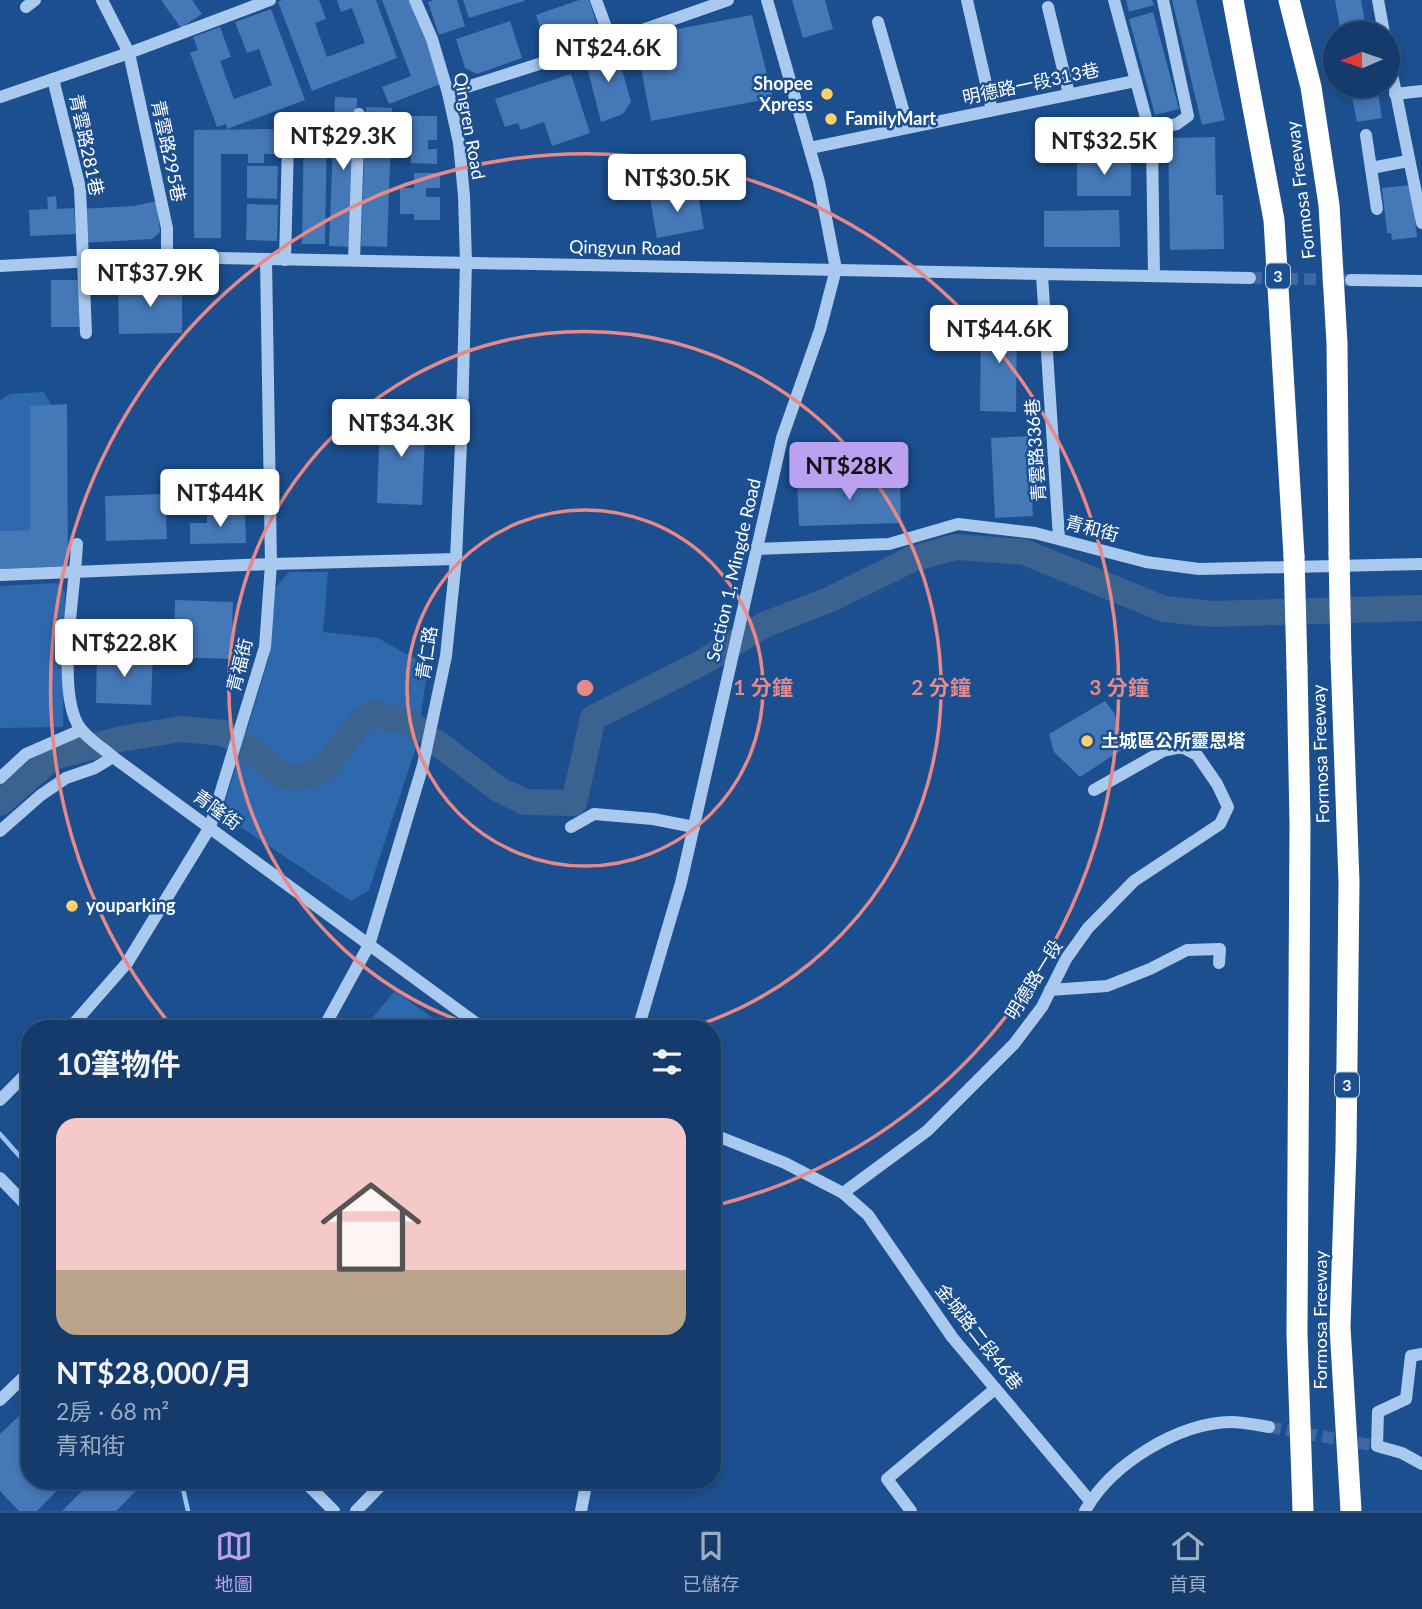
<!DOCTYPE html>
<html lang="zh-TW">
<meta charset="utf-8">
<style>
:root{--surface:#143b6b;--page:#1d4271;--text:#f1f3f6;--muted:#9dadc1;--line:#33557e;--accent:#bca0f2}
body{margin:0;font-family:Lato,"Noto Sans TC",sans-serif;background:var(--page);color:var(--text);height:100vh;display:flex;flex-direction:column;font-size:26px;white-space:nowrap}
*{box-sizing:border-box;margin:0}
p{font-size:23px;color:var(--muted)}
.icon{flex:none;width:38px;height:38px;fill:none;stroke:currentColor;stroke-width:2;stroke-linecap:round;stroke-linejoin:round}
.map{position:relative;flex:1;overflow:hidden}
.side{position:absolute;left:21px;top:1020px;width:700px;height:469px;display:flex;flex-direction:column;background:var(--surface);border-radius:28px;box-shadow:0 4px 10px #0003,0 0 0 2px var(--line)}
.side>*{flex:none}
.needle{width:46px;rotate:268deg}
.tools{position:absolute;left:1323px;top:21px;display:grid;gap:14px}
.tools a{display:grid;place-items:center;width:77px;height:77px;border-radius:50%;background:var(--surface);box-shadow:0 4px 10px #0003,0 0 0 2px var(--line);font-size:35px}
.price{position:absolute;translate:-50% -60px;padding:0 16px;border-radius:7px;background:#fff;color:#222;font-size:23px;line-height:46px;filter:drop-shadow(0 2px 4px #0008)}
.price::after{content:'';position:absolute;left:50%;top:42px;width:21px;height:16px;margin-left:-10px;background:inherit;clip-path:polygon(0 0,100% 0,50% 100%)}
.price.current{background:var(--accent);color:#111}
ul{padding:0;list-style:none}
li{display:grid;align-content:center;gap:14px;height:371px;padding:0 35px}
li+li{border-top:2px solid var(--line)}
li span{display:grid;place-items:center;height:217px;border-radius:21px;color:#555}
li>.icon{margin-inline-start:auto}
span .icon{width:126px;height:126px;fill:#fffc;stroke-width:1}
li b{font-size:30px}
h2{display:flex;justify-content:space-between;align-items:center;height:84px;padding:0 35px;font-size:30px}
.tabs{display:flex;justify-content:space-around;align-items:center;height:98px;border-top:2px solid var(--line);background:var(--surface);font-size:19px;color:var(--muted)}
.tabs a{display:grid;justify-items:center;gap:4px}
.tabs .current{color:var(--accent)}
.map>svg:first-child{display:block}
</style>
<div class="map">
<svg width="1422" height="1511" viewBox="0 0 1422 1511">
<rect width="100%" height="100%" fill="#1b4f8f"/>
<!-- green -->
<g fill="#2e69ad">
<path d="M44,392L51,405L30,407V530L0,531V400L10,394Z"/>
<path d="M289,572H328L323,632L378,638L428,666L416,747L369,890L351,901L224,816V806L269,657L275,588Z"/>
<path d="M58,583L65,592L63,727L0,728V586Z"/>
<path d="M395,991L448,1029H363Z"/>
</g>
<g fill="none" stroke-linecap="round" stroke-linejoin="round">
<!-- stream -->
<g stroke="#9cc4f0" stroke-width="4.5">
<path d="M0,1134L30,1168"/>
<path d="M181,1480L188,1511"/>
</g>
<!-- river -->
<g stroke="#3c6290" stroke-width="26">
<path d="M436,742L498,789L525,802L574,803L593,718L701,663L764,625L831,599L912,559L956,547L1024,552L1164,609L1212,614L1422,608"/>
<path d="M0,803L53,757L121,739L181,729L224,733L238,741L284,776L303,777L325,768L362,720L374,713L411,724L418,729"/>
</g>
</g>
<!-- building -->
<g fill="#4478b7">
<path d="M161,0H192L202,14L181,28Z"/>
<path d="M282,0H319L326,19L315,23L327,57L365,43L352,8L341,12L337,0H376L397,58L312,91L278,2Z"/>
<path d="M382,0H412L443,83L389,104L382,87L411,76Z"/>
<path d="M434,0H457L465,26L439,35L428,2Z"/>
<path d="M463,0H524V1L469,18Z"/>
<path d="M579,0H589L601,36L549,53L536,15Z"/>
<path d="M792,0H825L833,29L803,38Z"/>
<path d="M1126,0H1152L1154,5L1129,12Z"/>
<path d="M1172,0H1196L1225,120L1202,125Z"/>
<path d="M1335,0H1361L1367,33H1341Z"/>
<path d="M271,9L305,100L227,129L226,124L217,127L190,53L198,50L193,37L220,27L231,57L220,61L234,99L272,85L259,49L247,53L235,22Z"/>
<path d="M1153,12L1179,109L1155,115L1129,19Z"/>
<path d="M752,15L773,98L651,121L635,37Z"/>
<path d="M510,21L522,58L477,74L465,68L456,39Z"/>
<path d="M612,49L618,55L631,102L623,114L601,122L584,55Z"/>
<path d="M571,74L590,133L552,146L544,122L521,130L518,123L505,127L495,99Z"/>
<path d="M1350,86H1377L1382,118L1357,122Z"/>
<path d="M335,97L357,98L351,247L329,246Z"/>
<path d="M366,107L392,108L387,247L361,246Z"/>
<path d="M411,116H437V140H428V149H437V164L411,163V139H397V122H411Z"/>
<path d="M304,121H327L325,244H302Z"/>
<path d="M277,129V154H264V163H248V154H221V238H194V130Z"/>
<path d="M1215,137L1216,195H1223L1224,249L1170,250L1168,138Z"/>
<path d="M1077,157L1131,158V196H1077Z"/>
<path d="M247,166H278L277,199L247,198Z"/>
<path d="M414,173H440V188H426V197H440V220H414V214H400V188H414Z"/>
<path d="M1411,185L1417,237L1392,240L1391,233H1387L1382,188Z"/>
<path d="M697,189L704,229L657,238L650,198Z"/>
<path d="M56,196L57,209L74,208L76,234L30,236L29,210L48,209L47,197Z"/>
<path d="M157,201L160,232L152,239L81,243L79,209L134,206Z"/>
<path d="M247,204L278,205L277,241L246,240Z"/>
<path d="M1119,210L1120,247H1044V211Z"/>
<rect x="51" y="280" width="35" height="47"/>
<path d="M118,285H182V333L119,334Z"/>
<path d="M981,318H1017L1016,412L980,411Z"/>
<path d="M67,404L68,566L0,569V531L30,530V406Z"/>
<path d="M380,413L426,415L422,505L377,503Z"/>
<path d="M1029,436L1033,516L995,518L991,438Z"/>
<path d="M900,478L901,523L799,526L797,481Z"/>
<path d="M165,494L167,539L106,541L105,496Z"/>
<path d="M245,512L246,543L190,544V523H207V513Z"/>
<path d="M175,600L233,602L231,659L174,657Z"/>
<path d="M97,653L153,654L151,705L96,703Z"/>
<path d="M1105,701L1114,713L1126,747L1080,777L1054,752L1049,734Z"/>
<path d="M22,1413L30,1421V1480H67L37,1511H19L0,1491V1434Z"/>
<path d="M93,1480H127L137,1490L116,1511H62Z"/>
</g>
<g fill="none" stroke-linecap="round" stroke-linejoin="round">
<!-- minor-tunnel -->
<g stroke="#3d69a0" stroke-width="12" stroke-dasharray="12 6" stroke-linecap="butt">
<path d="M1250,278L1351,280"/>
<path d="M1269,1427L1377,1446"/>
</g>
<!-- minor -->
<g stroke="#a9c9ee" stroke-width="12">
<path d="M102,0L129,53L167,228V257"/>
<path d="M596,0L611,41"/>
<path d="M967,0L992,110"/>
<path d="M1114,0L1152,140L1154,276"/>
<path d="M1378,0L1384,33"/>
<path d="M26,7L35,0"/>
<path d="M1048,7L1069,94"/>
<path d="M878,22L908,127"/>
<path d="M1388,54L1422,223"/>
<path d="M53,79L80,188L86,333"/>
<path d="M448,93L611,41L728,0"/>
<path d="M1395,94L1422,91"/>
<path d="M0,97L129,53L270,0"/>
<path d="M1150,129L1177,124L1188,116L1163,0"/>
<path d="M1366,135L1377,209"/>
<path d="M810,148L1135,81"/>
<path d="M1371,168L1408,161"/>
<path d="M285,260L288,144"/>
<path d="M354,260L359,114"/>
<path d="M0,266L167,257L1250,278"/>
<path d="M1042,275L1059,538"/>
<path d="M1351,280L1422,281"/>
<path d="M77,544C75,591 57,684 77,723C84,737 102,747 113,757L484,1029"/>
<path d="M755,549L889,544L958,524L1035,533L1146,562L1199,569L1422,564"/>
<path d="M0,575L271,564L456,559"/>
<path d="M0,778L26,754L81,730"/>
<path d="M571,827L594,814L653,819L694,827"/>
<path d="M0,831L41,795L66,778L95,768L113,757"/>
<path d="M1050,990L1107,986L1150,969L1187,950L1220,949L1219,963"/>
<path d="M69,1029L127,963L210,827L265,647L271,564L266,259"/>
<path d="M323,1029L369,945L423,765L446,656L456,559L462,420L466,262L464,196L459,143L448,93L432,39L415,0"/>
<path d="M638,1029L681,883L782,438L820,330L836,269L819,182L767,0"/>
<path d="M0,1100L30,1070"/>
<path d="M712,1134L785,1163L843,1193L927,1131L1014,1044L1042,1007L1066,959L1088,928L1134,881L1220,824L1228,807L1217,784L1197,755L1182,747L1163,751L1094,790"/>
<path d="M0,1178L30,1209"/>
<path d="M843,1193L868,1215L952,1337L1090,1501"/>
<path d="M1422,1354L1411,1356L1406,1399L1378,1412L1377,1446L1402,1453L1422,1464"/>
<path d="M0,1400L30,1371"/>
<path d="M303,1480L334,1511"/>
<path d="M356,1511L386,1480"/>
<path d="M581,1511L587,1480"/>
<path d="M911,1511L887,1479L995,1389"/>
<path d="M1085,1511C1111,1464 1178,1423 1231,1422C1243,1422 1257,1425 1269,1427"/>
</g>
<!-- highway -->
<g stroke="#fff" stroke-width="21">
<path d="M1233,0L1274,220L1294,556"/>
<path d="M1289,0L1311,87L1329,205L1337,343L1339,553"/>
<path d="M1341,658L1349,882L1346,1150L1340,1327L1351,1511"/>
<path d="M1297,667L1300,824L1297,1334L1303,1511"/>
</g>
<!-- highway-bridge -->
<g stroke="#fff" stroke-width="21">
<path d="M1339,553L1341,658"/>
<path d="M1294,556L1297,667"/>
</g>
</g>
<!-- distance rings -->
<g fill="none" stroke="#e88989" stroke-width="3.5">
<circle cx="585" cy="688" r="178"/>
<path d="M481 1028A356 356 0 1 1 689 1028"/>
<path d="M173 1028A534 534 0 1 1 714 1206"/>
</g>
<!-- markers -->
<g fill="#ffd166" stroke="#1b4f8f" stroke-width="2.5">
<circle cx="827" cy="94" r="7"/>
<circle cx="831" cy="119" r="7"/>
<circle cx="1087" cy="741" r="7"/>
<circle cx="72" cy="906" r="7"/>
</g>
<g text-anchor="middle" stroke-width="5" stroke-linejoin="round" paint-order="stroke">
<!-- shield labels -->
<g fill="#1b4f8f" stroke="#bbcadd" stroke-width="2">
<rect x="1266" y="263.5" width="24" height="25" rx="5"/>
<rect x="1335" y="1072.5" width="24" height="25" rx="5"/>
</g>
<g font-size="16" font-weight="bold" fill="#fff">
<text x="1278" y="282">3</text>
<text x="1347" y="1091">3</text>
</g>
<!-- poi labels -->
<g font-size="18" font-weight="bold" fill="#fff" stroke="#1b4f8f" text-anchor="start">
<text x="813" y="90" text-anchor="end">Shopee<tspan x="813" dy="21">Xpress</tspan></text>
<text x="845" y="125">FamilyMart</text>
<text x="1101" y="747">土城區公所靈恩塔</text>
<text x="86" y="912">youparking</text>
</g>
<!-- street labels -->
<g font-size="18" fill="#fff" stroke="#1b4f8f">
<text transform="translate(1031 84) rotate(-12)" y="6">明德路一段313巷</text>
<text transform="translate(469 126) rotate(80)" y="6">Qingren Road</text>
<text transform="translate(86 145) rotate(78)" y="6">青雲路281巷</text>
<text transform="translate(168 151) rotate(78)" y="6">青雲路295巷</text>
<text transform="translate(1301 190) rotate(-97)" y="6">Formosa Freeway</text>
<text transform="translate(625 248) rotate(1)" y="6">Qingyun Road</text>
<text transform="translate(1036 450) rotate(-94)" y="6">青雲路336巷</text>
<text transform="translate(1092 529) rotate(15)" y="6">青和街</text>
<text transform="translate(734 570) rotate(-77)" y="6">Section 1, Mingde Road</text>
<text transform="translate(427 653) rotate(-81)" y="6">青仁路</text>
<text transform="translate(240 665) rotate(-76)" y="6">青福街</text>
<text transform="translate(1321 754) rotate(-92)" y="6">Formosa Freeway</text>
<text transform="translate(217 810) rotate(36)" y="6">青隆街</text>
<text transform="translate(1034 980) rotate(-58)" y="6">明德路一段</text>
<text transform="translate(1321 1320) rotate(-90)" y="6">Formosa Freeway</text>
<text transform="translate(979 1337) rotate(52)" y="6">金城路二段46巷</text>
</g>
</g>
<circle cx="585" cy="688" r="10" fill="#e88989" stroke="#1b4f8f" stroke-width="3.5"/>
<g font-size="21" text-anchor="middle" font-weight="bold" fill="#e88989" stroke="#1b4f8f" stroke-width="5" stroke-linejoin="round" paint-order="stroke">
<text x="763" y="695">1 分鐘</text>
<text x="941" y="695">2 分鐘</text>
<text x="1119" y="695">3 分鐘</text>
</g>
</svg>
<div class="tools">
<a><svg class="needle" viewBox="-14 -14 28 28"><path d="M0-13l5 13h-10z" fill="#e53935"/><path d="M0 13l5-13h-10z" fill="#9dadc1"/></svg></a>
</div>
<b class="price" style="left:608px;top:84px">NT$24.6K</b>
<b class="price" style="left:343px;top:172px">NT$29.3K</b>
<b class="price" style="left:1104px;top:177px">NT$32.5K</b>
<b class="price" style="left:677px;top:214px">NT$30.5K</b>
<b class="price" style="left:150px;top:309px">NT$37.9K</b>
<b class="price" style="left:999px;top:365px">NT$44.6K</b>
<b class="price" style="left:401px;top:459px">NT$34.3K</b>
<b class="price current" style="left:849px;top:502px">NT$28K</b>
<b class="price" style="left:220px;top:529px">NT$44K</b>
<b class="price" style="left:124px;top:679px">NT$22.8K</b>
<section class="side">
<h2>10筆物件<svg class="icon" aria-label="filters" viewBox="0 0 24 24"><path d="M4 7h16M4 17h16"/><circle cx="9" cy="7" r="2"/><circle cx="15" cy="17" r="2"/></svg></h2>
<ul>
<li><span style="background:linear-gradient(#f6c9c9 70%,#b9a48a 0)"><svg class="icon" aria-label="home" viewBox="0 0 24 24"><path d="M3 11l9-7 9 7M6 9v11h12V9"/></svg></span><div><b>NT$28,000/月</b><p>2房 · 68 m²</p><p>青和街</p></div></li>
</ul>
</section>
</div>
<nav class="tabs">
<a class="current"><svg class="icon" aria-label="map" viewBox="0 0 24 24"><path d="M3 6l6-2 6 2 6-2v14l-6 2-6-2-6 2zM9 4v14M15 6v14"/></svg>地圖</a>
<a><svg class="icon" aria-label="saved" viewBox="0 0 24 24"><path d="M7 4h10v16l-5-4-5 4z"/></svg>已儲存</a>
<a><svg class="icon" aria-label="home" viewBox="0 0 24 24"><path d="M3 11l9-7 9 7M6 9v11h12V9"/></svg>首頁</a>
</nav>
